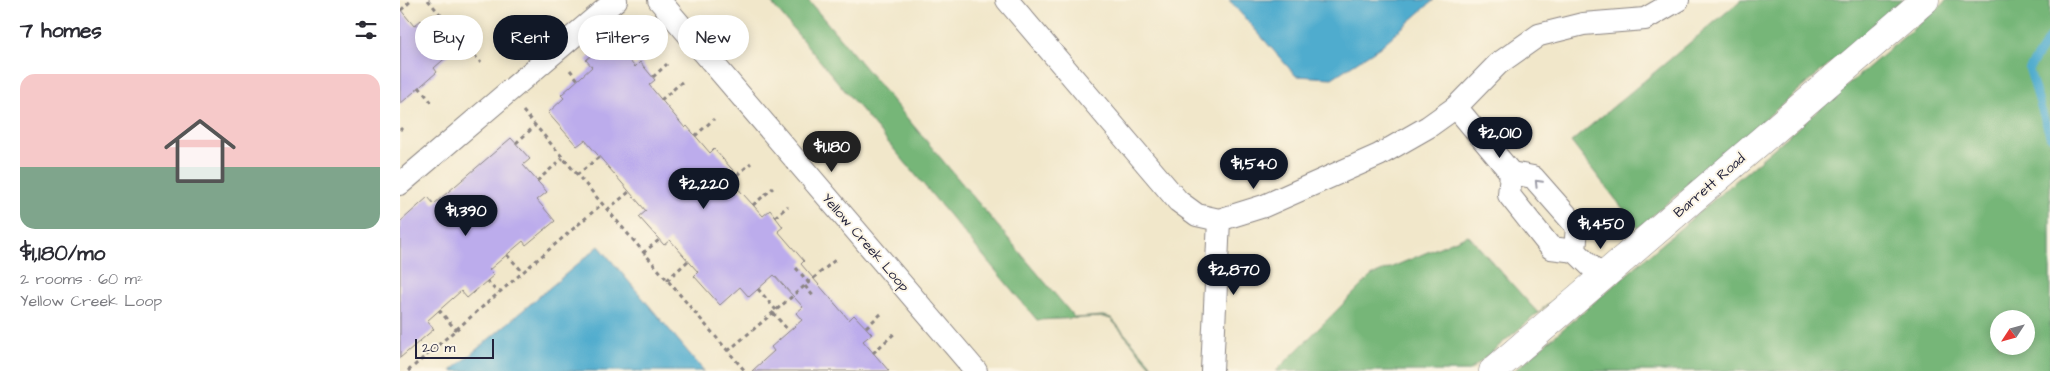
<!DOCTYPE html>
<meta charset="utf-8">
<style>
:root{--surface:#fff;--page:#f2f2f3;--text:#2b2b33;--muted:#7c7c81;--line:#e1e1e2;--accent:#111827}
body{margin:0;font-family:"Architects Daughter",sans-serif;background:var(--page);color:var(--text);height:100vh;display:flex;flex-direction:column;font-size:19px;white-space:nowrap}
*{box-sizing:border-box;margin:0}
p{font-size:16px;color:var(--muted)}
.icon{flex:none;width:28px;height:28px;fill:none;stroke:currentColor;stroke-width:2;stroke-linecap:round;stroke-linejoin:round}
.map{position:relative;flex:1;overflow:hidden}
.sheet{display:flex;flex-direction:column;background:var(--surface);width:400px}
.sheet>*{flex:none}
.hud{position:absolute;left:15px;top:15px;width:475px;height:45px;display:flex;gap:10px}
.needle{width:32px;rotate:234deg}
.controls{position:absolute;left:1590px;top:310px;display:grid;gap:10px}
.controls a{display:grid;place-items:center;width:45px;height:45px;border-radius:50%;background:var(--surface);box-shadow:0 2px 12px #0003;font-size:25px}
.scale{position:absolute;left:15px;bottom:12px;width:79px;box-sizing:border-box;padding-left:5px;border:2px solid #22223b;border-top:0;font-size:14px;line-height:18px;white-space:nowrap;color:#22223b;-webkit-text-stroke:4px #fcf5e5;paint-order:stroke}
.price{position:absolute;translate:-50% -42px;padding:0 11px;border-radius:18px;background:var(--accent);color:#fff;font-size:16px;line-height:32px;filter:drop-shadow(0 1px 2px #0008)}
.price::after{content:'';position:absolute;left:50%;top:30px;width:15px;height:11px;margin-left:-8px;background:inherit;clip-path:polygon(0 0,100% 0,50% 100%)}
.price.active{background:#222;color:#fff}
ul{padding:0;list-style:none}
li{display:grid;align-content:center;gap:10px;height:265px;padding:0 20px}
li+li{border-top:1px solid var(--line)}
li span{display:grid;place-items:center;height:155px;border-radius:15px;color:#555}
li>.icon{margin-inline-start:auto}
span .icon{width:90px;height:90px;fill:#fffc;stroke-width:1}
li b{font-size:21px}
h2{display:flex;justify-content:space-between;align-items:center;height:60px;padding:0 20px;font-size:21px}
.tag{padding:0 18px;border-radius:22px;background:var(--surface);box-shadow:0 2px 12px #0003;font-size:18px;line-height:45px}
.tag.active{background:var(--accent);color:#fff}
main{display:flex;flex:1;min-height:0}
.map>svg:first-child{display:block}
</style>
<main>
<section class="sheet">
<h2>7 homes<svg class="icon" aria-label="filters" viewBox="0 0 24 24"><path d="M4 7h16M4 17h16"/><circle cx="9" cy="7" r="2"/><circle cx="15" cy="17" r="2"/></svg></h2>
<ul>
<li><span style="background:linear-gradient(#f6c9c9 60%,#7fa58c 0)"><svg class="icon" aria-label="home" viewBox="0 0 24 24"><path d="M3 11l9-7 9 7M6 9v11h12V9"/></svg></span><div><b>$1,180/mo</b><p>2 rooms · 60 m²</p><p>Yellow Creek Loop</p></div></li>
</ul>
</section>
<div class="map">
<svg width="1650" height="371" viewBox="0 0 1650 371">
<rect width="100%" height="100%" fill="#fcf5e5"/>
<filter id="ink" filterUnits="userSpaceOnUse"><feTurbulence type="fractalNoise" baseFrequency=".02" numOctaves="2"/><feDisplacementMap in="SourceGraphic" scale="10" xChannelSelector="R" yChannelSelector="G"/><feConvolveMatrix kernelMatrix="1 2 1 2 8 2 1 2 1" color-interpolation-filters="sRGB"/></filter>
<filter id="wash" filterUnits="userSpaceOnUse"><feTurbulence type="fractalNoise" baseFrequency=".0096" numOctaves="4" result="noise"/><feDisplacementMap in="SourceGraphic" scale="20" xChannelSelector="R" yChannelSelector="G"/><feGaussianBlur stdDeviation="1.12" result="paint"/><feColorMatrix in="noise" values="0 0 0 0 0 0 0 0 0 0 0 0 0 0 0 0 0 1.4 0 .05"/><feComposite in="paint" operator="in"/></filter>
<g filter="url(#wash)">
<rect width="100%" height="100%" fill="#f1e7ca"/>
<!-- forest -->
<g fill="#76b678" stroke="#4c6c5a" fill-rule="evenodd">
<path d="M369,0H408L675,318L703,316L711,318L757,371H755L711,319L704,317L637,320Z"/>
<path d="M1341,0H1504L1188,271L1069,371H876L971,276L1068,235L1138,313L1238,228L1171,142Z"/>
<path d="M1547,0H1650V371H1114ZM1599,319H1626V346H1599Z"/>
</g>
<!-- water -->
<g fill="#50acce" stroke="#396784">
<path d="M829,0H1034L980,47L932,78L896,76Z"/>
<path d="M199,246L304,371H51Z"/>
</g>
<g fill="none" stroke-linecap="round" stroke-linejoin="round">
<!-- stream -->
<path stroke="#50acce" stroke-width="8" d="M1650,36L1629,69L1650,137"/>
</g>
<g id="blocks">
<!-- building -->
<g fill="#bcacec">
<path d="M0,9L14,26L21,20L50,54L34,68L37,72L0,104Z"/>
<path d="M210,39L235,67L240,62L255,80L249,85L285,128L287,126L310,153L314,149L339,177L333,183L363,216L370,210L383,227L378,231L404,261L401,264L449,320L454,315L472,334L463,341L489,371H352L374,351L371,347L402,320L396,313L403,307L374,275L349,297L340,287L320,305L294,276L298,272L270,240L264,245L239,217L246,211L185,140L177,146L148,113L164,98L161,95L192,67L186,60Z"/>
<path d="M111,138L130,159L123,165L147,192L137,200L155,221L126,245L123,241L89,270L94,275L67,298L61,291L27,321L34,329L0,358V222L28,197L34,204Z"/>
</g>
</g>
</g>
<g filter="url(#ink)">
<use href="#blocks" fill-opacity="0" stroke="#8a8482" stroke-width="1"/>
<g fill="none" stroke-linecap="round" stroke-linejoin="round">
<!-- minor casing -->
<g stroke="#8a8482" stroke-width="24">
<g id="minor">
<path d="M259,0L576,371"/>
<path d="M607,0L778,201L797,215L819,220L864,206L979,155L1028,127L1056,107L1111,173"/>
<path d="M1056,107L1098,64L1139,35L1183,24L1245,19L1278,0"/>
<path d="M0,184L216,0"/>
<path d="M1175,251L1177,227L1133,177L1111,173L1109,195L1151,248L1175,251L1202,277"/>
<path d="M812,371L819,220"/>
</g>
</g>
<!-- tertiary casing -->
<g stroke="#8a8482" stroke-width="29">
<path id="tertiary" d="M1093,371L1525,0"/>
</g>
<!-- path -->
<g stroke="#8a8482" stroke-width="3" stroke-dasharray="4 4" stroke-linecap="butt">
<path d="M28,0L81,63"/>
<path d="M1,10L12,0"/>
<path d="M170,70L178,80"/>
<path d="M253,77L267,64"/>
<path d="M19,87L33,104"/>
<path d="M261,100L282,82"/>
<path d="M123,111L345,371"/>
<path d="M0,128L2,130"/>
<path d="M295,136L314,119"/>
<path d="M116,143L135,126"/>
<path d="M177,175L199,157"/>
<path d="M337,175L351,163"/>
<path d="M137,181L163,158"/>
<path d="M353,205L373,188"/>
<path d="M207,210L229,192"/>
<path d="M375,217L388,206"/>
<path d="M243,253L259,240"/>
<path d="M107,255L123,272"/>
<path d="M396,268L409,283"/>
<path d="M267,280L288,261"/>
<path d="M87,281L98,293"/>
<path d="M405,286L414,297"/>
<path d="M358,289L376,310"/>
<path d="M39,310L56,330"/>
<path d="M373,313L389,331"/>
<path d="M466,327L481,314"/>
<path d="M328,351L435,260"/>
<path d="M473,353L496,332"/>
<path d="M8,371L202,204"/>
</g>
<!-- minor -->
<use href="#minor" stroke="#fff" stroke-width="22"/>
<!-- tertiary -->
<use href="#tertiary" stroke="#fff" stroke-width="28"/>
</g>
<!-- one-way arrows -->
<defs><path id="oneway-chevron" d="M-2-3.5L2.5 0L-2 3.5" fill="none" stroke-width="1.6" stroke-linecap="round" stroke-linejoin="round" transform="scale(1.25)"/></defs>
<use stroke="#9c9ca7" href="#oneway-chevron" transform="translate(1138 183) rotate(-134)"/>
</g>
<g text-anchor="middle" stroke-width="4" stroke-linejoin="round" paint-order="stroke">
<!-- street labels -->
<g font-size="14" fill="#22223b" stroke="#fcf5e5">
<text transform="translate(1309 185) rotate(-41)" y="5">Barrett Road</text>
<text transform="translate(466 242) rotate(49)" y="5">Yellow Creek Loop</text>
</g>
</g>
</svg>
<div class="controls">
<a><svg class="needle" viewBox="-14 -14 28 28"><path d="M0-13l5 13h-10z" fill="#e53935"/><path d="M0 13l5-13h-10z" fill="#7c7c81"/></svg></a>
</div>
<div class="scale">20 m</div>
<b class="price" style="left:1100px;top:159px">$2,010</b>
<b class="price active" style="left:432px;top:173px">$1,180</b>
<b class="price" style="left:854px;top:190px">$1,540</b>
<b class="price" style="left:304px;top:210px">$2,220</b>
<b class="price" style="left:66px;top:237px">$1,390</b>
<b class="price" style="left:1201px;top:250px">$1,450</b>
<b class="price" style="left:834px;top:296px">$2,870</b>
<div class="hud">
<a class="tag">Buy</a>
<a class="tag active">Rent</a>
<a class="tag">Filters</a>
<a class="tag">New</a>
</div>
</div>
</main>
